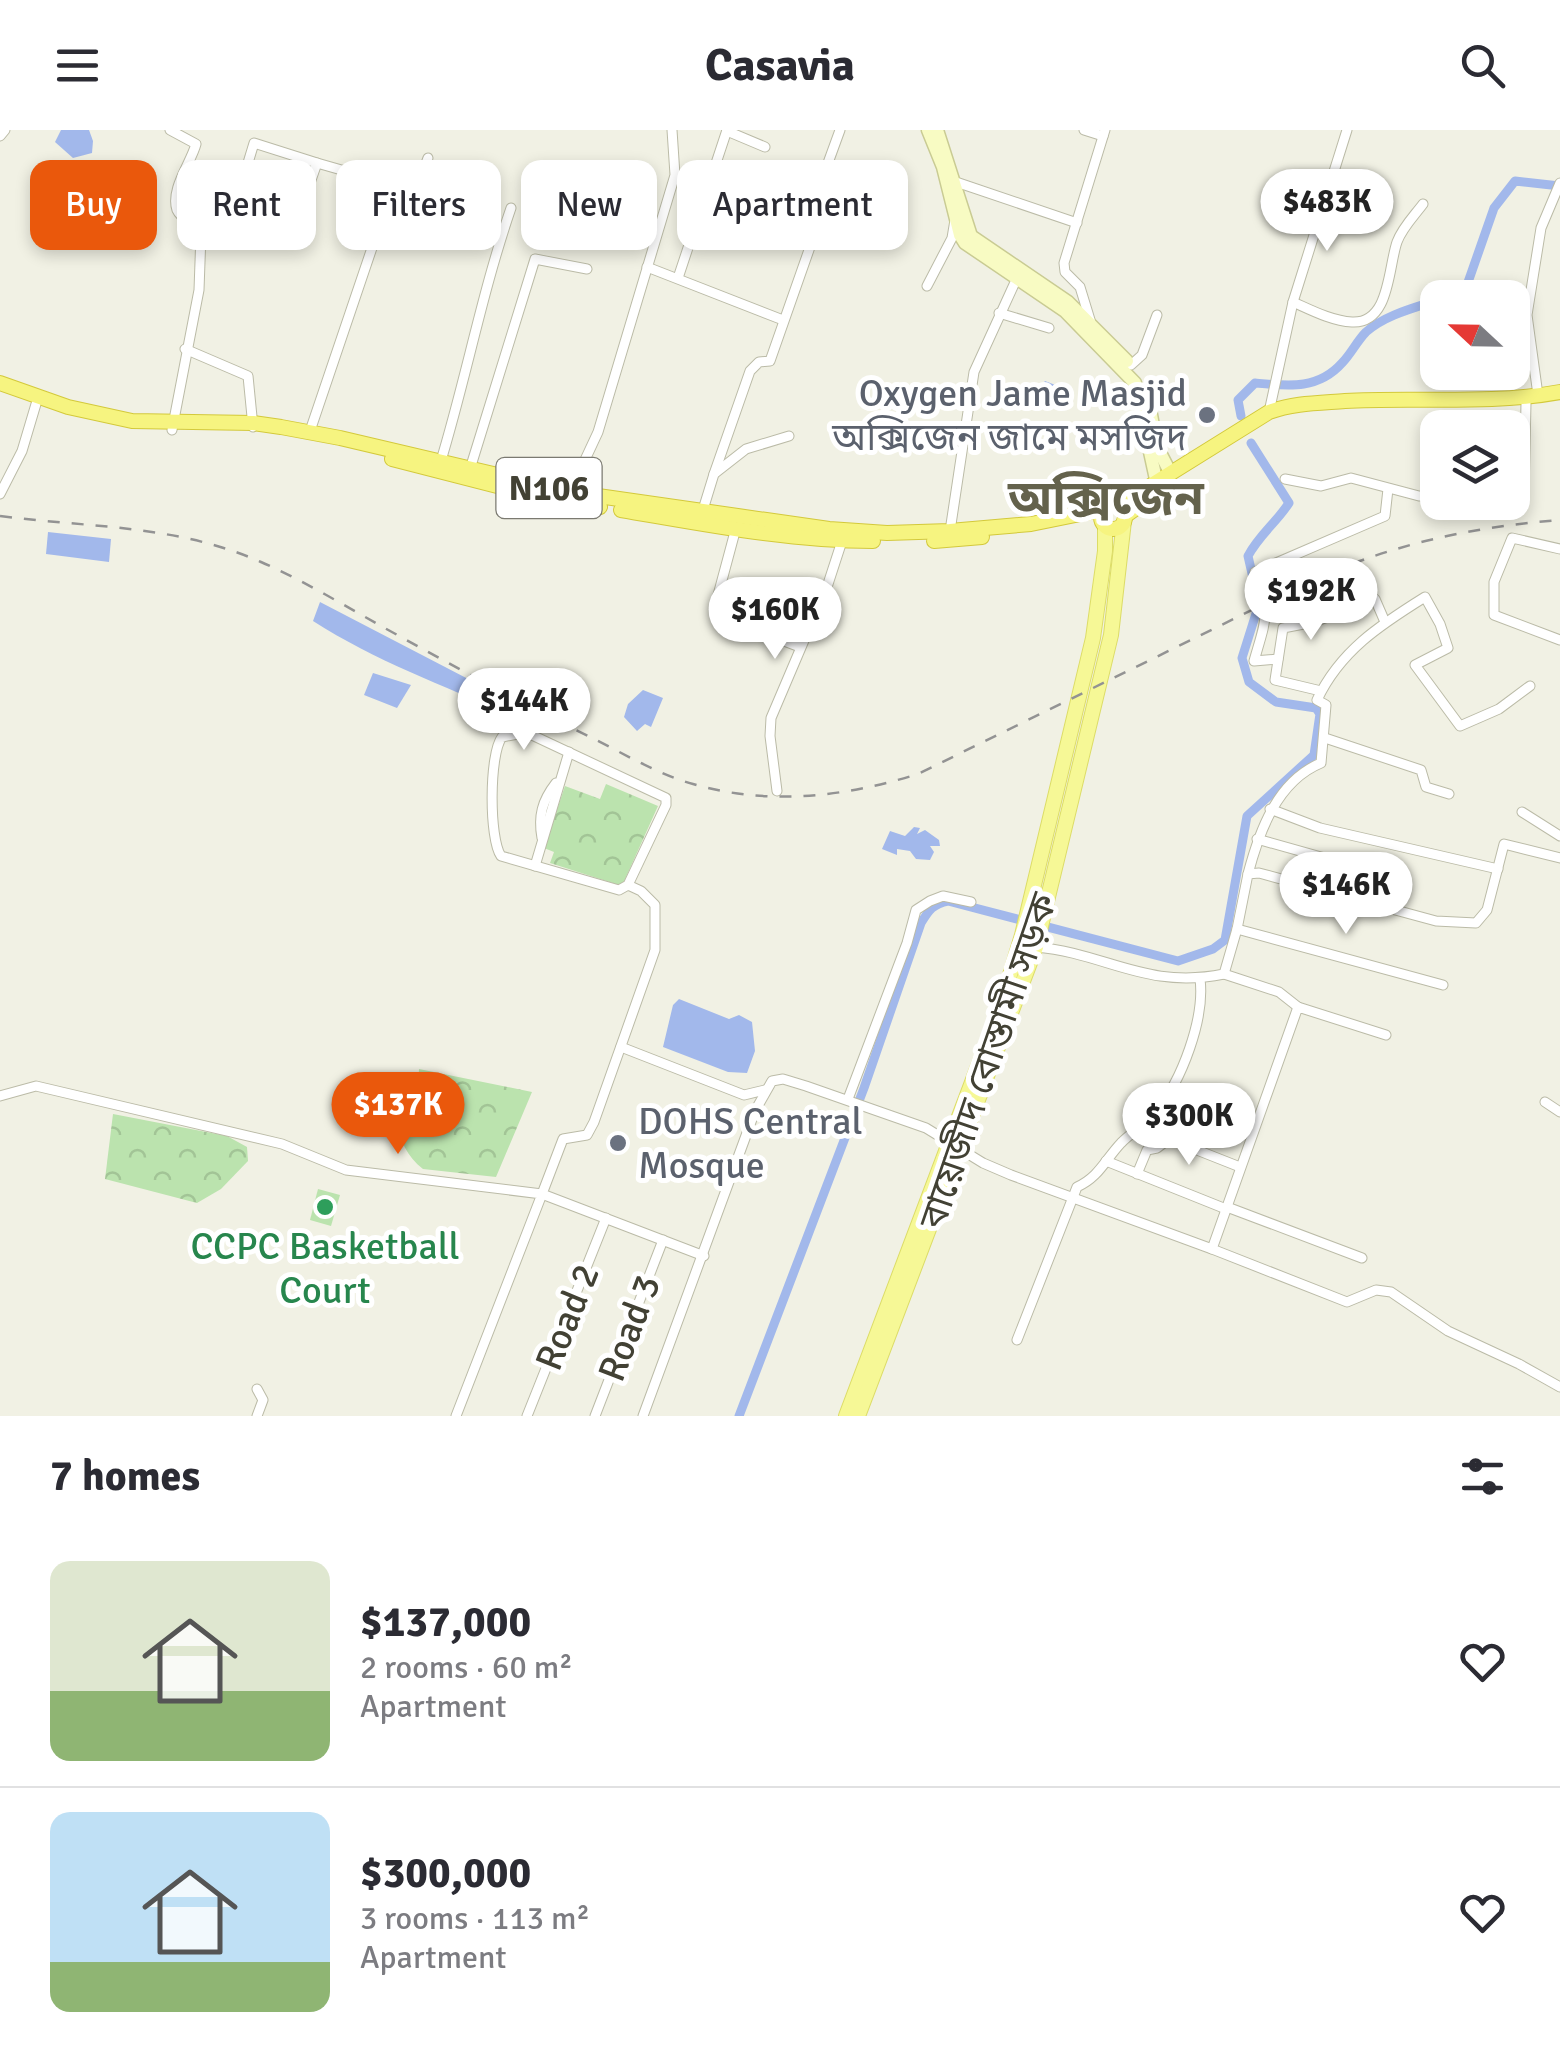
<!DOCTYPE html>
<meta charset="utf-8">
<style>
:root{--surface:#fff;--page:#f2f2f3;--text:#2b2b33;--muted:#7c7c81;--line:#e1e1e2;--accent:#ea580c}
body{margin:0;font-family:Signika,"Noto Sans Bengali",sans-serif;background:var(--page);color:var(--text);height:100vh;display:flex;flex-direction:column;font-size:38px;white-space:nowrap}
*{box-sizing:border-box;margin:0}
p{font-size:32px;color:var(--muted)}
.icon{flex:none;width:55px;height:55px;fill:none;stroke:currentColor;stroke-width:2;stroke-linecap:round;stroke-linejoin:round}
.map{position:relative;height:1286px;overflow:hidden}
.side{display:flex;flex-direction:column;background:var(--surface);flex:1}
.side>*{flex:none}
.banner{position:absolute;left:30px;top:30px;width:1000px;height:90px;display:flex;gap:20px}
.needle{width:65px;rotate:292deg}
.controls{position:absolute;left:1420px;top:150px;display:grid;gap:20px}
.controls a{display:grid;place-items:center;width:110px;height:110px;border-radius:20px;background:var(--surface);box-shadow:0 5px 15px #0003;font-size:50px}
.price{position:absolute;translate:-50% -85px;padding:0 22px;border-radius:35px;background:#fff;color:#222;font-size:32px;line-height:65px;filter:drop-shadow(0 2px 5px #0008)}
.price::after{content:'';position:absolute;left:50%;top:60px;width:30px;height:22px;margin-left:-15px;background:inherit;clip-path:polygon(0 0,100% 0,50% 100%)}
.price.selected{background:var(--accent);color:#fff}
ul{padding:0;list-style:none}
li{display:flex;align-items:center;gap:30px;height:250px;padding:0 50px}
li+li{border-top:2px solid var(--line)}
li span{display:grid;place-items:center;flex:none;width:280px;height:200px;border-radius:20px;color:#555}
li>.icon{margin-inline-start:auto}
span .icon{width:120px;height:120px;fill:#fffc;stroke-width:1}
li b{font-size:42px}
h2{display:flex;justify-content:space-between;align-items:center;height:120px;padding:0 50px;font-size:42px}
.pill{padding:0 35px;border-radius:20px;background:var(--surface);box-shadow:0 5px 15px #0003;font-size:35px;line-height:90px}
.pill.selected{background:var(--accent);color:#fff}
header{display:flex;justify-content:space-between;align-items:center;height:130px;padding:0 50px;background:var(--surface);font-size:45px;font-weight:800}
.map>svg:first-child{display:block}
</style>
<header><svg class="icon" aria-label="menu" viewBox="0 0 24 24"><path d="M4 6h16M4 12h16M4 18h16"/></svg>Casavia<svg class="icon" aria-label="search" viewBox="0 0 24 24"><circle cx="10" cy="10" r="6"/><path d="M15 15l6 6"/></svg></header>
<div class="map">
<svg width="1560" height="1286" viewBox="0 0 1560 1286">
<defs>
<pattern id="forest-crowns" width="20" height="18" patternUnits="userSpaceOnUse" patternTransform="scale(2.5)"><rect width="20" height="18" fill="#bbe3ae"/><path d="M2 6a3 3 0 1 1 6 0M12 15a3 3 0 1 1 6 0" fill="none" stroke="#a2c496"/></pattern>
</defs>
<rect width="100%" height="100%" fill="#f1f1e4"/>
<!-- forest -->
<g fill="url(#forest-crowns)">
<path d="M606,654L658,676L622,756L550,733L554,722L544,718L565,656L600,669Z"/>
<path d="M419,939L532,962L496,1047L423,1039C407,1027 400,1010 396,991L418,958Z"/>
<path d="M113,984L227,1006L247,1017L248,1031L221,1059L197,1073L105,1049Z"/>
</g>
<!-- pitch -->
<path fill="#bbe3ae" d="M318,1059L340,1065L331,1096L310,1090Z"/>
<!-- water -->
<g fill="#a2b8eb">
<path d="M61,0H89L93,11L92,23L73,28L55,12Z"/>
<path d="M1045,251L1071,261L1065,276L1042,268L1037,261Z"/>
<path d="M48,402L111,409L109,432L46,424Z"/>
<path d="M746,460L772,469L762,492L738,484Z"/>
<path d="M320,472L522,577L518,588C449,558 377,532 313,491Z"/>
<path d="M373,543L411,555L397,578L364,565Z"/>
<path d="M643,560L663,568L651,597L645,594L637,601L624,587L628,574Z"/>
<path d="M914,697L920,698L917,704L925,700L939,710L940,716H930L934,722L930,730L916,729L910,721L897,719V725L882,719L890,701L905,706Z"/>
<path d="M679,869L729,889L739,885L752,892L755,921L747,943L728,942L663,917L673,875Z"/>
</g>
<g fill="none" stroke-linecap="round" stroke-linejoin="round">
<!-- canal -->
<g stroke="#a2b8eb" stroke-width="9">
<path d="M1444,168L1466,158L1494,78L1515,51L1560,56"/>
<path d="M1241,286L1238,270L1255,253C1288,256 1318,260 1342,233C1351,224 1357,211 1366,202C1385,185 1414,178 1438,170"/>
<path d="M739,1286L864,958L921,793C929,780 933,774 948,771L1178,831L1213,819L1225,810L1247,686L1314,625L1320,584L1316,578L1276,572L1249,552L1242,528L1259,474L1248,426C1259,405 1276,393 1289,373L1251,313"/>
</g>
<!-- minor casing -->
<g stroke="#bbbba7" stroke-width="11">
<g id="minor">
<path d="M170,0L196,14C191,33 170,59 177,80C181,89 195,96 201,104L199,160L172,300"/>
<path d="M1084,0L1103,6"/>
<path d="M727,1L765,17"/>
<path d="M0,6L5,0"/>
<path d="M419,52L428,28"/>
<path d="M956,52L1077,93"/>
<path d="M251,83L240,59L254,13L317,33"/>
<path d="M201,104L244,112L251,83L295,96L317,33L394,55"/>
<path d="M647,137L783,190"/>
<path d="M678,148L727,0"/>
<path d="M927,156L952,108L955,90"/>
<path d="M1293,172C1311,180 1332,191 1352,192C1390,194 1388,138 1397,112C1402,98 1414,86 1423,74"/>
<path d="M999,183L1049,198"/>
<path d="M1091,193L1080,157L1065,142L1064,133L1105,0"/>
<path d="M185,219L248,246L253,297"/>
<path d="M1131,235L1142,225L1157,185"/>
<path d="M1538,265L1527,185L1541,98L1560,53"/>
<path d="M1269,282L1293,172L1347,0"/>
<path d="M309,304L396,47L401,46L490,72"/>
<path d="M440,334C466,249 482,162 511,78"/>
<path d="M470,339L535,129L587,139"/>
<path d="M714,344L750,241L759,232L770,231L810,117L805,104V96L840,0"/>
<path d="M1285,349L1321,356L1351,348L1419,366H1438"/>
<path d="M570,362L598,302L675,45L672,0"/>
<path d="M0,364L22,321L36,274"/>
<path d="M1512,365L1524,364L1526,273"/>
<path d="M702,383L714,344L746,319L789,306"/>
<path d="M736,398L714,480L715,485L800,517"/>
<path d="M950,401L974,242L1016,150"/>
<path d="M1560,419L1512,408L1494,452V485L1560,510"/>
<path d="M1278,529L1254,531C1266,489 1271,484 1255,442L1385,386L1388,359"/>
<path d="M1321,561L1275,550L1283,498L1314,492L1375,469L1385,492"/>
<path d="M1325,608L1421,640L1426,657L1449,664"/>
<path d="M777,661L770,606L771,588L828,454L842,411"/>
<path d="M1270,679L1320,698L1498,739"/>
<path d="M1522,682L1560,706"/>
<path d="M542,708C538,686 542,671 556,653"/>
<path d="M1257,709L1378,743"/>
<path d="M535,736L569,622"/>
<path d="M1248,744C1259,702 1277,651 1321,633L1326,575L1317,570C1340,521 1380,495 1425,467L1440,494L1448,518L1415,535L1460,596L1499,579L1530,556"/>
<path d="M628,755L666,675V668L534,606L523,603L502,607C489,624 489,709 501,726L619,760L628,755L641,761L655,775V820L594,992L587,1005L563,1009L542,1064L704,1126"/>
<path d="M1237,799L1443,855"/>
<path d="M1036,817C1106,823 1146,860 1224,844L1237,799L1248,744L1259,743L1436,791L1476,793L1487,780L1504,714L1560,728"/>
<path d="M1224,844L1279,862L1298,877"/>
<path d="M1386,905L1298,877L1212,1119L1347,1172L1376,1160L1391,1162L1448,1201L1519,1234L1560,1257"/>
<path d="M621,917L744,965L765,960"/>
<path d="M0,966L36,956L282,1014L346,1040L542,1064L456,1286"/>
<path d="M848,969L907,813L916,780L930,771L943,766L971,772"/>
<path d="M1164,969L1253,1001"/>
<path d="M1545,972L1560,982"/>
<path d="M1106,1031L1226,1079"/>
<path d="M1137,1044L1147,1020L1157,1018L1169,1009L1240,1037"/>
<path d="M1227,1077L1362,1128"/>
<path d="M1017,1210L1077,1057C1099,1047 1105,1030 1121,1013C1132,1002 1146,994 1156,981C1182,951 1205,888 1200,849"/>
<path d="M257,1259L263,1270L257,1286"/>
<path d="M527,1286L606,1088"/>
<path d="M595,1286L663,1110"/>
<path d="M643,1286L755,981L772,951L783,949L806,956L926,998L983,1033L1011,1045L1212,1119"/>
</g>
</g>
<!-- secondary casing -->
<g stroke="#c9cb93" stroke-width="15">
<g id="secondary">
<path d="M928,0L943,37L960,105L965,113L1065,181L1135,253L1157,354"/>
<path d="M937,0L971,106L1068,172L1127,231"/>
<path d="M1149,274L1157,317L1171,344"/>
</g>
</g>
<!-- primary casing -->
<g stroke="#dcdc67" stroke-width="16">
<g id="primary">
<path d="M846,1286L1000,878L1022,805L1093,508L1105,421V395"/>
<path d="M858,1286L1036,817L1111,505L1124,391"/>
</g>
</g>
<!-- trunk casing -->
<g stroke="#d3c93b" stroke-width="16">
<g id="trunk">
<path d="M0,253L68,277L132,291L253,293L281,297L340,308L570,362L829,399L887,403L950,401L1031,394L1105,379"/>
<path d="M392,329L513,360L600,377"/>
<circle cx="1113" cy="387" r="12"/>
<path d="M1118,376L1269,282C1293,273 1319,273 1345,271C1415,267 1490,275 1560,262"/>
<path d="M621,380C704,394 789,411 873,411"/>
<path d="M1125,386L1149,369"/>
<path d="M934,411L982,407"/>
</g>
</g>
<!-- minor -->
<use href="#minor" stroke="#fff" stroke-width="9"/>
<!-- secondary -->
<use href="#secondary" stroke="#f8fbc3" stroke-width="12"/>
<!-- primary -->
<use href="#primary" stroke="#f6f896" stroke-width="14"/>
<!-- trunk -->
<use href="#trunk" stroke="#f6f480" stroke-width="14"/>
<!-- rail -->
<path stroke="#939393" stroke-width="2.5" stroke-dasharray="12 12" stroke-linecap="butt" d="M0,386C90,398 175,394 261,432C302,450 342,474 381,496C450,534 519,572 590,607C623,623 657,644 693,654C769,676 844,667 918,644L1313,450C1393,414 1472,397 1560,390"/>
</g>
<!-- markers -->
<g fill="#6b7280" stroke="#fff" stroke-width="4">
<circle cx="1207" cy="285" r="10"/>
<circle cx="618" cy="1013" r="10"/>
</g>
<circle fill="#2e9e5b" stroke="#fff" stroke-width="4" cx="325" cy="1077" r="10"/>
<g text-anchor="middle" stroke-width="10" stroke-linejoin="round" paint-order="stroke">
<!-- shield labels -->
<rect fill="#fff" stroke="#7b7a71" stroke-width="2.5" x="496.5" y="328" width="105" height="60" rx="8"/>
<g font-size="35" font-weight="bold" fill="#424134">
<text x="549" y="370">N106</text>
</g>
<!-- worship labels -->
<g font-size="38" fill="#5b616d" stroke="#fff" text-anchor="end">
<text x="1187" y="276">Oxygen Jame Masjid<tspan x="1187" dy="44">অক্সিজেন জামে মসজিদ</tspan></text>
<text x="638" y="1004" text-anchor="start">DOHS Central<tspan x="638" dy="44">Mosque</tspan></text>
</g>
<!-- street labels -->
<g font-size="38" fill="#424134" stroke="#fff">
<text transform="translate(988 931) rotate(-71)" y="13">বায়েজীদ বোস্তামী সড়ক</text>
<text transform="translate(567 1187) rotate(-68)" y="13">Road 2</text>
<text transform="translate(629 1198) rotate(-69)" y="13">Road 3</text>
</g>
<!-- leisure labels -->
<g font-size="38" fill="#27864d" stroke="#fff">
<text x="325" y="1129">CCPC Basketball<tspan x="325" dy="44">Court</tspan></text>
</g>
<!-- district labels -->
<g font-size="48" font-weight="bold" fill="#64624c" stroke="#fff">
<text x="1106" y="384">অক্সিজেন</text>
</g>
</g>
</svg>
<div class="controls">
<a><svg class="needle" viewBox="-14 -14 28 28"><path d="M0-13l5 13h-10z" fill="#e53935"/><path d="M0 13l5-13h-10z" fill="#7c7c81"/></svg></a>
<a><svg class="icon" aria-label="layers" viewBox="0 0 24 24"><path d="M12 4l9 5-9 5-9-5zM3 14l9 5 9-5"/></svg></a>
</div>
<b class="price" style="left:1327px;top:124px">$483K</b>
<b class="price" style="left:1311px;top:513px">$192K</b>
<b class="price" style="left:775px;top:532px">$160K</b>
<b class="price" style="left:524px;top:623px">$144K</b>
<b class="price" style="left:1346px;top:807px">$146K</b>
<b class="price selected" style="left:398px;top:1027px">$137K</b>
<b class="price" style="left:1189px;top:1038px">$300K</b>
<div class="banner">
<a class="pill selected">Buy</a>
<a class="pill">Rent</a>
<a class="pill">Filters</a>
<a class="pill">New</a>
<a class="pill">Apartment</a>
</div>
</div>
<section class="side">
<h2>7 homes<svg class="icon" aria-label="filters" viewBox="0 0 24 24"><path d="M4 7h16M4 17h16"/><circle cx="9" cy="7" r="2"/><circle cx="15" cy="17" r="2"/></svg></h2>
<ul>
<li><span style="background:linear-gradient(#dfe7d0 65%,#8fb573 0)"><svg class="icon" aria-label="home" viewBox="0 0 24 24"><path d="M3 11l9-7 9 7M6 9v11h12V9"/></svg></span><div><b>$137,000</b><p>2 rooms · 60 m²</p><p>Apartment</p></div><svg class="icon" aria-label="heart" viewBox="0 0 24 24"><path d="M12 20l-8-8c-3-5 5-10 8-4 3-6 11-1 8 4z"/></svg></li>
<li><span style="background:linear-gradient(#bfe0f5 75%,#8fb573 0)"><svg class="icon" aria-label="home" viewBox="0 0 24 24"><path d="M3 11l9-7 9 7M6 9v11h12V9"/></svg></span><div><b>$300,000</b><p>3 rooms · 113 m²</p><p>Apartment</p></div><svg class="icon" aria-label="heart" viewBox="0 0 24 24"><path d="M12 20l-8-8c-3-5 5-10 8-4 3-6 11-1 8 4z"/></svg></li>
</ul>
</section>
